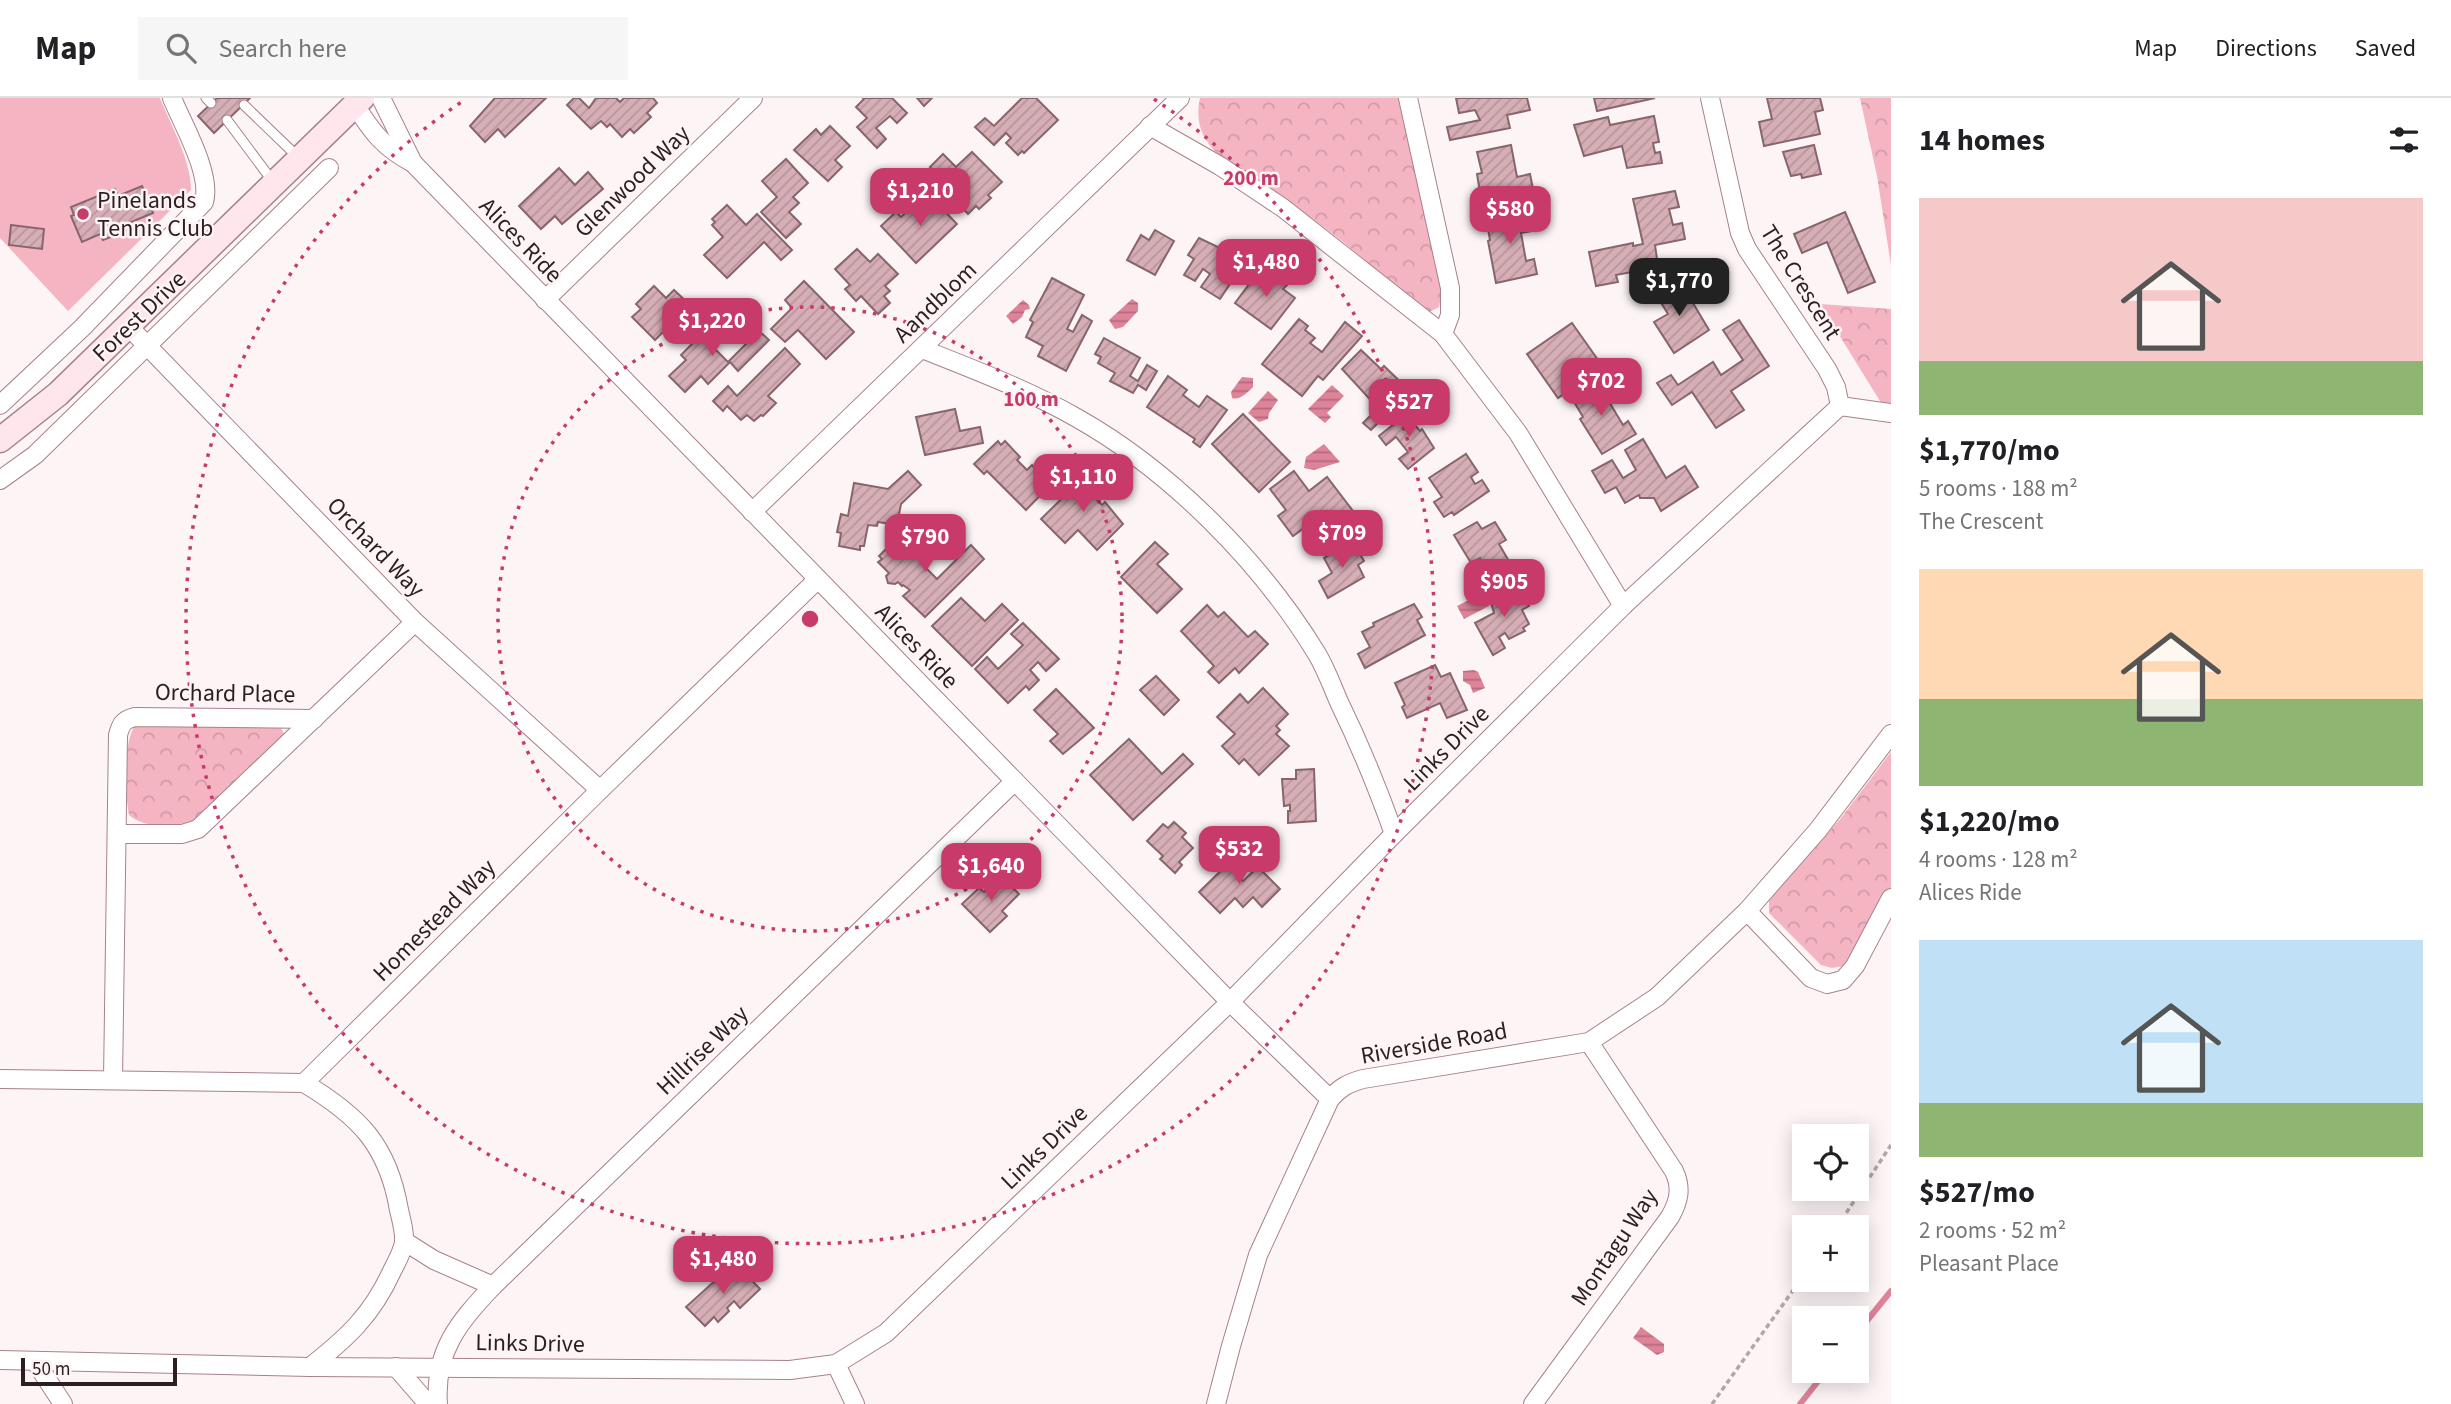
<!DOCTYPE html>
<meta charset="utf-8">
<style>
:root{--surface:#fff;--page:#f6f6f6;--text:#202124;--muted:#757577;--line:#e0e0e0;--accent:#c73a6a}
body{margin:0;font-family:"Source Sans 3",sans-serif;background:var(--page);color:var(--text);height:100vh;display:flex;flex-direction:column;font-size:26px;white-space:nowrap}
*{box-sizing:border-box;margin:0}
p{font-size:23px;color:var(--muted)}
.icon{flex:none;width:38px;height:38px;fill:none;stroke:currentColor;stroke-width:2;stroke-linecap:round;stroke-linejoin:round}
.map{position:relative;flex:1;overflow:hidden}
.panel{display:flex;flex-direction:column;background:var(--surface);width:560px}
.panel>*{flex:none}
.fabs{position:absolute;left:1792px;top:1026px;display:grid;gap:14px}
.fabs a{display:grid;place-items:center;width:77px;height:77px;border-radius:0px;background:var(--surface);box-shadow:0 4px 18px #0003;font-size:35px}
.scale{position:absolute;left:21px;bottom:18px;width:156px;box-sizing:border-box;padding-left:7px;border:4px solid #2c1e21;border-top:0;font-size:19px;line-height:24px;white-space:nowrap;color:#2c1e21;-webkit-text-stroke:5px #fdf4f6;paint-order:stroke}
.price{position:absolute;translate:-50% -60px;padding:0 16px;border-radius:14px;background:var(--accent);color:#fff;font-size:23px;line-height:46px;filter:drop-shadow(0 2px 4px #0008)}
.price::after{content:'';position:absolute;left:50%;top:42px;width:21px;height:16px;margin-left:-10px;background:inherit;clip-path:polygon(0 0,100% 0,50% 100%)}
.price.current{background:#222;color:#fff}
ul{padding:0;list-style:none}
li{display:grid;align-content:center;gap:14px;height:371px;padding:0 28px}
li span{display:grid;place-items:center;height:217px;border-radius:0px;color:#555}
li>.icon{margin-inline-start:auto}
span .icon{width:126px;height:126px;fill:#fffc;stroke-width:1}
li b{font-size:30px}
h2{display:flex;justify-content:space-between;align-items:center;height:84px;padding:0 28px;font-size:30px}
header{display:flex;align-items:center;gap:42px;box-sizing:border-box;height:98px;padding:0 35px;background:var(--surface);border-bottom:2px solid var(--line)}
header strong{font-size:33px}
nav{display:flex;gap:38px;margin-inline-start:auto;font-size:24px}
.search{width:490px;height:63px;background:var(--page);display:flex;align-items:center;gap:18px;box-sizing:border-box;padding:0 24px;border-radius:0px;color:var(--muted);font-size:26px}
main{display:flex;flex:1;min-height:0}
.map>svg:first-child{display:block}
</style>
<header>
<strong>Map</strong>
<div class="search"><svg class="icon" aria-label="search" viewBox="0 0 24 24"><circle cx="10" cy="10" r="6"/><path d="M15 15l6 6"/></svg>Search here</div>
<nav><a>Map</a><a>Directions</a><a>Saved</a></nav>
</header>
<main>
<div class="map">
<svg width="1891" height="1306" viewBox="0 0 1891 1306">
<defs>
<pattern id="park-crowns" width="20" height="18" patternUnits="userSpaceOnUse" patternTransform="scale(1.75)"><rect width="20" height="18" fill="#f5b4c2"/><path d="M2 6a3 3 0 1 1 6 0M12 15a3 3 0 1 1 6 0" fill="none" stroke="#d29aa6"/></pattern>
<pattern id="water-rules" width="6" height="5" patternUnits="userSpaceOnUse" patternTransform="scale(1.75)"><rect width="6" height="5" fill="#de8399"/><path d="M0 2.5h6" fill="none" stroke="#b46b7c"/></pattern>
<pattern id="building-hatch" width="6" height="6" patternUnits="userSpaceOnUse" patternTransform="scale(1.75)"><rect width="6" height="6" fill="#d6aeb6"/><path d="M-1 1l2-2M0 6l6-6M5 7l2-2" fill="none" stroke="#b8959c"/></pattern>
</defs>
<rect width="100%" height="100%" fill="#fdf4f6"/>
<!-- park -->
<g fill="url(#park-crowns)">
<path d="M1200,0H1399L1442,194L1439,209L1429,214L1422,212C1380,174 1338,137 1291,106C1266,88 1232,74 1212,50C1199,35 1196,19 1200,0Z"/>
<path d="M1860,0H1891V167L1877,78Z"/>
<path d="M1820,206L1891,211V309L1883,308Z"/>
<path d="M137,625L279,627L285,637L201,719C181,729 148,733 129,717C125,696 122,641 137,625Z"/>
<path d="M1891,654V801L1852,863L1843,868L1832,870L1821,867L1769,815V801L1841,720Z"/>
</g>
<!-- pitch -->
<path fill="#f5b4c2" d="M0,0H160C171,28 191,62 191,92L68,213L0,140Z"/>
<!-- water -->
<g fill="url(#water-rules)">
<path d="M1132,201L1138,205V213L1123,229L1115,231L1109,222Z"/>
<path d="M1023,202L1029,207L1030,211L1025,212L1022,219L1013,226L1006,218Z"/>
<path d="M1242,279L1253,280V289C1248,294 1239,303 1232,300L1231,294Z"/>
<path d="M1332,287L1344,298L1327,315L1331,319L1325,325L1308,311Z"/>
<path d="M1268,293L1278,302L1269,315L1268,321L1259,324L1248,315Z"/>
<path d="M1324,346L1340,364L1314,372L1304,370L1306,359Z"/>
<path d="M1483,495L1489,508L1464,521L1457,508Z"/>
<path d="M1474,572L1478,574L1485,590L1473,595L1470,587L1463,583V573Z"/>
<path d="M1641,1229L1664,1246V1254L1657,1257L1633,1240Z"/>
</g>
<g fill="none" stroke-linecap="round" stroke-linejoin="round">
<!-- stream -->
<g stroke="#de8399" stroke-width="6">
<path d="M1857,1235L1891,1193"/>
<path d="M1800,1306L1827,1272"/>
</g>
</g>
<!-- building -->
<g fill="url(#building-hatch)" stroke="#88656c" stroke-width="2">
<path d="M217,0H250L214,35L198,18Z"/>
<path d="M495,0H546L505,39L498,31L485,44L470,28Z"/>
<path d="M574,0H579L589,10L596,0H616L620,4L624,0H653L657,5L647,15L651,19L634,35L630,31L622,39L610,26L607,29L601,23L591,31L567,7Z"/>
<path d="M863,0H892L907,15L897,25L890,18L876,30L886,41L877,50L857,29L867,20L856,9L864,1Z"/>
<path d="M917,0H932L924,8Z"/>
<path d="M1022,0H1036L1058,22L1024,55L1022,53L1018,57L1006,45L1011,40L1006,35L994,47L975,29L985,20L994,28Z"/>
<path d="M1456,0H1527L1530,12L1507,17L1510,30L1450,42L1447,29L1480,22L1475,12L1459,15Z"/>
<path d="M1594,0H1655L1597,13Z"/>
<path d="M1767,0H1820L1823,12L1815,14L1820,36L1764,48L1759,24L1772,21Z"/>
<path d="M1654,18L1659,44L1653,45L1655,55L1660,54L1662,65L1627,70L1622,48L1584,58L1574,27L1608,19L1610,27Z"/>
<path d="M830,28L850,48L835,62L842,69L828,83L794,52L816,31L821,37Z"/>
<path d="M1511,47L1517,79L1530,76L1534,96L1482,107L1477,76L1482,75L1477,54Z"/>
<path d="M1814,47L1821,76L1802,80L1801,76L1791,78L1783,54Z"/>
<path d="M972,54L1002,84L988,97L991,100L979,111L976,108L968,116L935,80L938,78L930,69L943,56L956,69Z"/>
<path d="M786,61L808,85L793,99L799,105L789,114L801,126L786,140L761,114L777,99L762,83Z"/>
<path d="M559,70L575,87L588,74L603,91L562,126L555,118L541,131L519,108Z"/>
<path d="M142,88L153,115L124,127L126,133L103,142L100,136L82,144L71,118L74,117L71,109L115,91L118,98Z"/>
<path d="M1675,93L1679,109L1669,111L1673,127L1682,125L1685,141L1655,147L1657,161L1640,165L1642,172L1616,177L1618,184L1596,188L1589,154L1633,145V148L1643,146L1633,101Z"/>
<path d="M930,98L957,126L916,165L881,128L896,114L901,119L917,104L920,107Z"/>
<path d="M727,107L746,127L757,116L792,152L781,162L764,144L727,180L704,157L723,139L712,127L715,124L712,121Z"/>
<path d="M1528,111L1532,133L1521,135L1526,163L1534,161L1537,176L1496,185L1488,143L1490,142L1486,120Z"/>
<path d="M1845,114L1875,184L1848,195L1827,144L1802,155L1794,136Z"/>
<path d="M11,127L44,131L42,151L9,147Z"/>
<path d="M1155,132L1174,143L1155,177L1127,162L1141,137L1149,142Z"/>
<path d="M1199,140L1228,154L1231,148L1243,155L1231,174L1236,177L1220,201L1201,189L1210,176L1203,171L1195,183L1184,177L1194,161L1188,157Z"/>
<path d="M857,151L870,164L878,156L898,176L885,188L890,193L884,198L890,205L878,216L861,198L856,203L845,191L850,187L835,171Z"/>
<path d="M1259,173L1270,181L1275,175L1289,185L1283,191L1295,200L1271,231L1235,205Z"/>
<path d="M1052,180L1084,197L1067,231L1073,234L1082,217L1092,223L1066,273L1038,258L1043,248L1026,239L1033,224L1030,222Z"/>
<path d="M804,183L854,234L826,261L798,232L785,244L771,231L792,210L785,202Z"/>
<path d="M1673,184L1679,194L1684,190L1709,232L1674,255L1654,224L1668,216L1655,195Z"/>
<path d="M654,188L666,200L674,192L690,207L655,242L632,219L641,211L636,206Z"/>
<path d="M1299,221L1308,228L1305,232L1315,240L1310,245L1322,254L1345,224L1362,238L1323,282L1318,278L1302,298L1262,266Z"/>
<path d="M1739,222L1769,268L1731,293L1744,312L1716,330L1692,294L1672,307L1657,285L1671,277L1678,287L1713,264L1721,277L1743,262L1723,232Z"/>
<path d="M1572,225L1603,269L1558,300L1527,256Z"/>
<path d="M707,226L721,241L713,249L728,264L759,233L769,242L738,273L730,264L708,286L701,278L685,294L669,278L686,262L681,257L699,239L696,235Z"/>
<path d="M1104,240L1140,260L1130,278L1138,283L1147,267L1157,273L1146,292L1138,287L1133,295L1110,283L1115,275L1098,265L1101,259L1095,256Z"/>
<path d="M785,250L800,266L768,298L776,305L763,318L761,317L754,323L747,317L741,322L727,308L723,313L713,303L728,288L737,298Z"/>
<path d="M1361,252L1381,271L1384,268L1413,296L1385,324L1382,321L1371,332L1363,325L1378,310L1342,271Z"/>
<path d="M1168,278L1187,292L1183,297L1199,309L1207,298L1227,312L1200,349L1193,344L1195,341L1147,309Z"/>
<path d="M1596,282L1623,327L1628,323L1636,336L1602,356L1580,321L1583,319L1570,297Z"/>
<path d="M955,311L960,333L980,329L983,345L925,357L916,319Z"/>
<path d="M1413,311L1419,320L1413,325L1420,333L1422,331L1434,350L1408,371L1399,361L1408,354L1396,339L1386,347L1379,338Z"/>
<path d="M1243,316L1290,364L1259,394L1212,346Z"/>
<path d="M1643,341L1666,380L1685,368L1698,389L1661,413L1654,400H1640L1639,397L1625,405L1616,389L1605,395L1592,373L1612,362L1623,380L1636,372L1625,352Z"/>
<path d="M998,343L1001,347L1005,343L1020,359L1017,362L1027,372L1032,367L1039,375L1049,365L1060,377L1026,412L987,373L984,376L974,366Z"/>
<path d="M1466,356L1478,374L1471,379L1475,386L1482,382L1489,393L1454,417L1452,414L1444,419L1434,404L1442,399L1429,380Z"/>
<path d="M908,373L921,387L901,406L897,427L878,424L877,428L868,427L864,448H860V452L839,448L841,435L837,434L841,416L848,418L854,385L888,391Z"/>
<path d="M1090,373L1105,388L1094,399L1102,407L1105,404L1123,426L1097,452L1078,432L1065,445L1041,421Z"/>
<path d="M1294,373L1309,393L1327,379L1353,413L1336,426L1327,413L1293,438L1278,418L1286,412L1270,391Z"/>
<path d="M1477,424L1482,431L1495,424L1506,442L1499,446L1510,465L1490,477L1480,460L1471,465L1454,437Z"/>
<path d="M896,441L905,451L912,444L928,459L921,465L937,481L971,447L984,461L925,519L903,498L910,492L903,487L902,488L898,484L895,486L888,485L886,478L889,475L878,464L882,461L879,458Z"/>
<path d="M1155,444L1168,456L1157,466L1182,491L1157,515L1121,479Z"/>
<path d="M1353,444L1364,463L1358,467L1364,479L1328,500L1319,483L1332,475L1324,460Z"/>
<path d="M1515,487L1529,508L1522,512L1529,526L1523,530L1525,533L1509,541L1505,535L1499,539L1505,550L1493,557L1475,525L1494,515L1490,501Z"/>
<path d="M961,500L985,523L1002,506L1018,522L972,568L932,528Z"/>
<path d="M1414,506L1422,519L1417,522L1425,537L1365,570L1358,556L1370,549L1362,534L1374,528L1373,525Z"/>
<path d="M1207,507L1218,519L1224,514L1248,539L1255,533L1268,546L1239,575L1235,570L1219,585L1208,574L1214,568L1181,533Z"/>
<path d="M1023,525L1059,561L1046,573L1038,564L1030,572L1039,582L1029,592L1026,588L1008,605L975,571L987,559L998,571L1023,547L1011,536Z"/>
<path d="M1435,567L1441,579L1450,575L1467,612L1447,620L1440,605L1407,620L1402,609L1405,607L1395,585Z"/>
<path d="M1156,578L1179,602L1164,617L1140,592Z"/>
<path d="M1263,590L1288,616L1276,628L1280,632L1276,636L1289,648L1259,677L1244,661L1239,666L1222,648L1235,636L1217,619L1240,596L1248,605Z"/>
<path d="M1056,591L1094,630L1063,656L1050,643L1058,636L1034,612Z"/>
<path d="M1129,641L1162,676L1183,656L1193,666L1133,722L1090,677Z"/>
<path d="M1314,671L1316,723L1288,725V713H1290V707L1284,708L1282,681H1296V672Z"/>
<path d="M1174,724L1186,735L1182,739L1193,750L1179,764L1182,767L1175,775L1160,761L1163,758L1147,743L1163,726L1168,730Z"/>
<path d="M1239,755L1248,765L1236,776L1243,783L1258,769L1280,791L1262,809L1253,799L1243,809L1235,800L1220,815L1199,794Z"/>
<path d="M1001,778L1019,796L1002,813L1007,818L990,834L962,806L979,790L984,794Z"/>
<path d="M729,1170L737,1178L743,1173L760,1191L740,1210L734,1203L727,1210L729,1213L718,1224L714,1219L705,1228L686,1209Z"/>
</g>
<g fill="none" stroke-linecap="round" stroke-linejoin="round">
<!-- lane casing -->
<g stroke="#a7828a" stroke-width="11">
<g id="lane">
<path d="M206,0L211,5"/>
<path d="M244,7L298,59"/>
<path d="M227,22L274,85"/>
</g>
</g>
<!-- street casing -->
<g stroke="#a7828a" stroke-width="20">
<g id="street">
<path d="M381,0L413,65"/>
<path d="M1408,0L1450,190V217L1443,236"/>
<path d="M1710,0L1740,135L1747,151L1827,271L1836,289L1840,308"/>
<path d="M355,7C372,34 384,50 413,65L1230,904L1330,1001"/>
<path d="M1150,28L1220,68L1283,110L1443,236L1518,335L1623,508"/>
<path d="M545,202L753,0"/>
<path d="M128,228L415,524L600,692"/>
<path d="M922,251C975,272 1028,292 1077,320C1171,373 1261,464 1317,556C1326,571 1332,588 1339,604C1360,647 1378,691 1394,736"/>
<path d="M0,307L82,230L204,104C212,76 183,27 172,0"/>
<path d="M0,382L35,357L329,70"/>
<path d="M752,414L1180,0"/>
<path d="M117,736H182L198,731L415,524"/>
<path d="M1747,813L1811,880L1827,886L1843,882L1855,868L1891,800"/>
<path d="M0,981L304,985L600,692L818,481"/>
<path d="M113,982L118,637C121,626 123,622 135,619L314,621"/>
<path d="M304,985C359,1018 388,1047 399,1112C401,1121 405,1134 404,1144C403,1153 396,1165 392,1173C372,1217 347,1240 310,1269"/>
<path d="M404,1143L434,1162L493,1188"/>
<path d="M0,1262L310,1269L790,1272L836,1266L886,1235L1230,904L1394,736L1623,508L1840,308L1891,315"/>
<path d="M35,1263L63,1306"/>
<path d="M836,1266L855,1306"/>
<path d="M396,1269L428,1306"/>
<path d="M438,1306C434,1253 459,1224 493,1188L1015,683"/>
<path d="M1216,1306L1231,1248L1258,1157L1330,1001C1340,989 1349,985 1363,981L1589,944L1657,899L1747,813L1818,732L1891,636"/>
<path d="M1533,1306L1670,1119C1679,1103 1682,1090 1674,1073L1589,944"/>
</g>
</g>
<!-- secondary casing -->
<g stroke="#a7828a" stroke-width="27">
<path id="secondary" d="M0,342L58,296L362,0"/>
</g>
<!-- path -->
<g stroke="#b1a7a9" stroke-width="3.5" stroke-dasharray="5 3.5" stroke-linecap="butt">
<path d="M1837,1129L1891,1047"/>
<path d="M1712,1306L1804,1177"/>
</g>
<!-- lane -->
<use href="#lane" stroke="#fff" stroke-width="9"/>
<!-- street -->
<use href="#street" stroke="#fff" stroke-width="18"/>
<!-- secondary -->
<use href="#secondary" stroke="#fee6ec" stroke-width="24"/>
</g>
<!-- distance rings -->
<g fill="none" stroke="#c73a6a" stroke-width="3.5" stroke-dasharray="3.5 7">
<circle cx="810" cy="521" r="312"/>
<path d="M1154 1A624 624 0 1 1 466 1"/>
</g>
<!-- markers -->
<circle fill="#c73a6a" stroke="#fdf4f6" stroke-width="2.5" cx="83" cy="116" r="7"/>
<g text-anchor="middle" stroke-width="5" stroke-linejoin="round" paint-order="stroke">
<!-- street labels -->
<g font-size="24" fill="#2c1e21" stroke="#fdf4f6">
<text transform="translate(632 83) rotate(-44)" y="8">Glenwood Way</text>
<text transform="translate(521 142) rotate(46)" y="8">Alices Ride</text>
<text transform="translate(1801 184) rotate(58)" y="8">The Crescent</text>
<text transform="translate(935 204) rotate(-44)" y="8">Aandblom</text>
<text transform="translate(139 218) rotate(-44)" y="8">Forest Drive</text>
<text transform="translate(376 449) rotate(46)" y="8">Orchard Way</text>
<text transform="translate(917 548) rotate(46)" y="8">Alices Ride</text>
<text transform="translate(225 595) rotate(1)" y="8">Orchard Place</text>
<text transform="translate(1446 650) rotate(-45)" y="8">Links Drive</text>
<text transform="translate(434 822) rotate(-45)" y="8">Homestead Way</text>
<text transform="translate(1434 945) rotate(-10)" y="8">Riverside Road</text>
<text transform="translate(702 952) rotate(-44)" y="8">Hillrise Way</text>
<text transform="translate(1044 1049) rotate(-44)" y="8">Links Drive</text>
<text transform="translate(1614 1149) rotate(-56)" y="8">Montagu Way</text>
<text transform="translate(530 1245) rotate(1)" y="8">Links Drive</text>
</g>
<!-- poi labels -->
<g font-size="24" fill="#2c1e21" stroke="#fdf4f6" text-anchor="start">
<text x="97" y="110">Pinelands<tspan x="97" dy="28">Tennis Club</tspan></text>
</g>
</g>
<circle cx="810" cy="521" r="10" fill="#c73a6a" stroke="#fdf4f6" stroke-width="3.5"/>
<g font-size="21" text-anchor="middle" font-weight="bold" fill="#c73a6a" stroke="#fdf4f6" stroke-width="5" stroke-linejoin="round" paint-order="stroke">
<text x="1251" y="87">200 m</text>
<text x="1031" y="308">100 m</text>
</g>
</svg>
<div class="fabs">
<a><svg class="icon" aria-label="locate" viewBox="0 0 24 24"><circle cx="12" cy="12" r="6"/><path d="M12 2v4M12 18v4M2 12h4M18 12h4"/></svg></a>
<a>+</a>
<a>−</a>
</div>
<div class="scale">50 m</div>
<b class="price" style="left:920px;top:130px">$1,210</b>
<b class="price" style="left:1510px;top:148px">$580</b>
<b class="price" style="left:1266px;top:201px">$1,480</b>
<b class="price current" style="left:1679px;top:220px">$1,770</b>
<b class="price" style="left:712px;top:260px">$1,220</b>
<b class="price" style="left:1601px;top:320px">$702</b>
<b class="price" style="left:1409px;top:341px">$527</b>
<b class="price" style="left:1083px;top:416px">$1,110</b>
<b class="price" style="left:1342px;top:472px">$709</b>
<b class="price" style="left:925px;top:476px">$790</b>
<b class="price" style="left:1504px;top:521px">$905</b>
<b class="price" style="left:1239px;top:788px">$532</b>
<b class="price" style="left:991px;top:805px">$1,640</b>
<b class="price" style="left:723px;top:1198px">$1,480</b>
</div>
<section class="panel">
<h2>14 homes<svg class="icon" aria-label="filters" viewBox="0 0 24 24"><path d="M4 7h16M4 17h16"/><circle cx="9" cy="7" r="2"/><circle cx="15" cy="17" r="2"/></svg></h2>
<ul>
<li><span style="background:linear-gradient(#f6c9c9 75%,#8fb573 0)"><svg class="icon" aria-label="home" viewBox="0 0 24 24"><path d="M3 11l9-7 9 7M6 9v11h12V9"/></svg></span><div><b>$1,770/mo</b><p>5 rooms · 188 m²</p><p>The Crescent</p></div></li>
<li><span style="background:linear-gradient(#ffd9b3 60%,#8fb573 0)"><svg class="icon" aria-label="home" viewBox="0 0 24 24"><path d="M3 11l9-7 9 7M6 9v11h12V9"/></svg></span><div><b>$1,220/mo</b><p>4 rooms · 128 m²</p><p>Alices Ride</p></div></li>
<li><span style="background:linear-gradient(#bfe0f5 75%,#8fb573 0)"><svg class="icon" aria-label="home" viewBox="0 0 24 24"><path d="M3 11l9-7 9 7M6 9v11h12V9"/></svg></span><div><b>$527/mo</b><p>2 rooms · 52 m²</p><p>Pleasant Place</p></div></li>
</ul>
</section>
</main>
